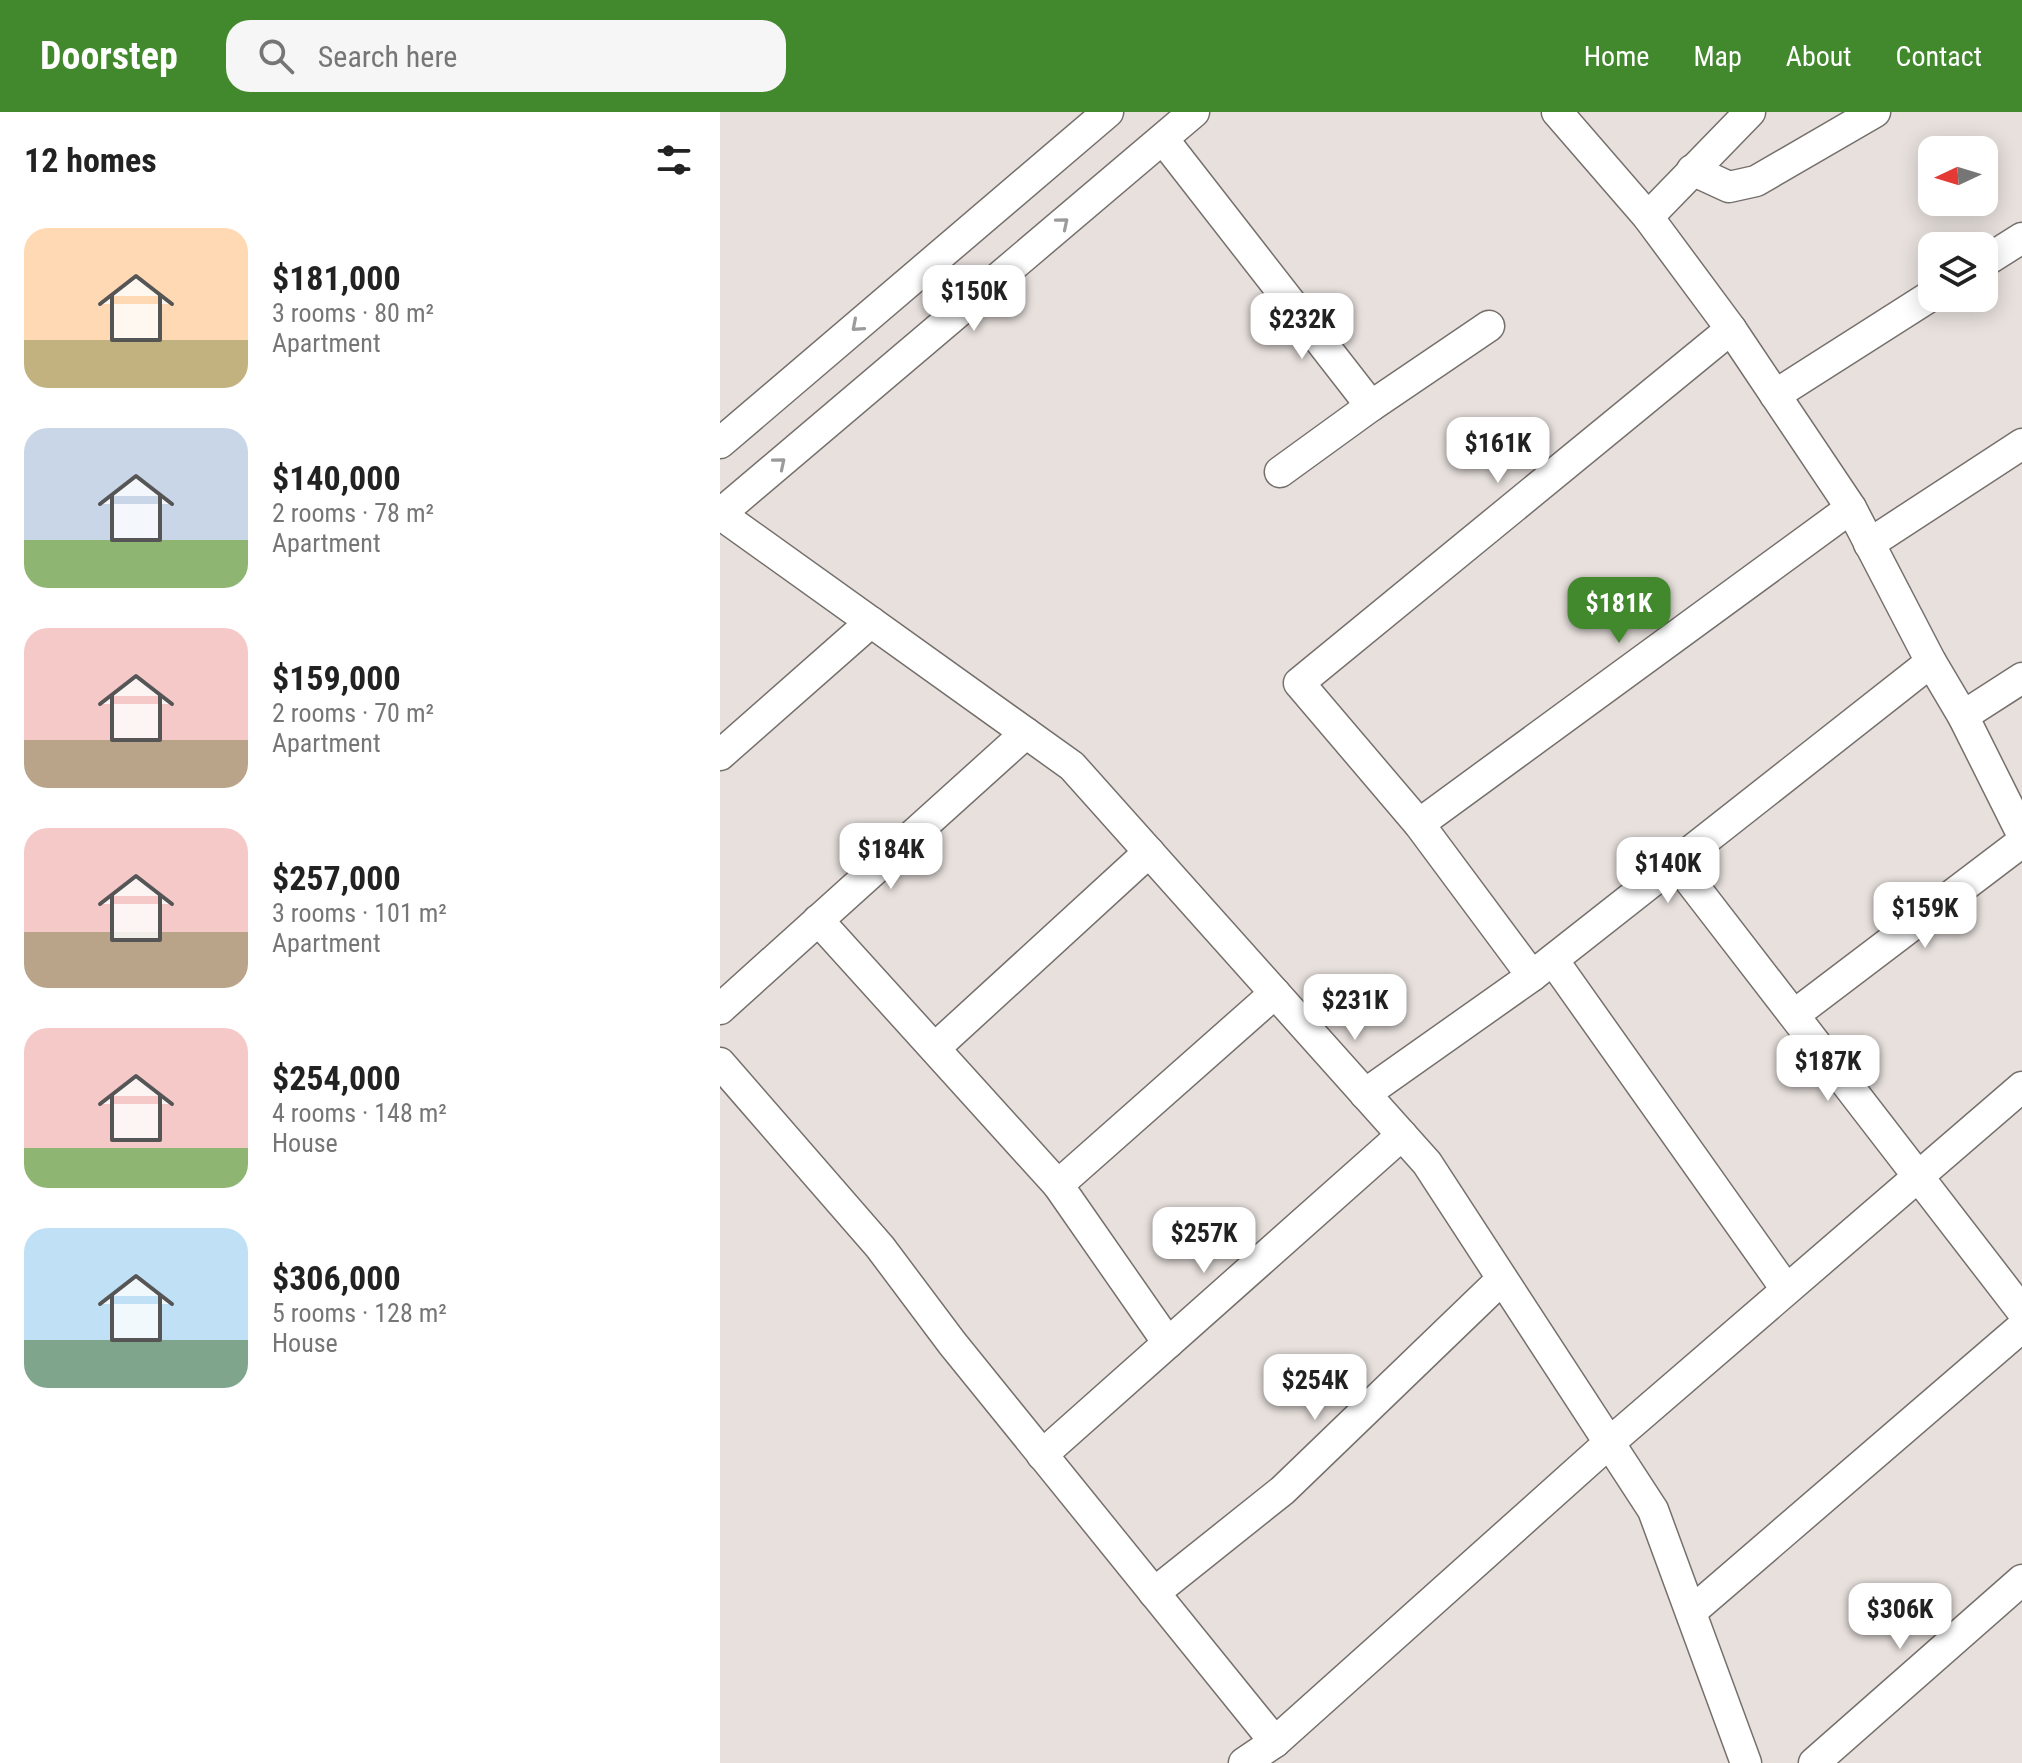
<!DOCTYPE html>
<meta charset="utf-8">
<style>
:root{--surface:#fff;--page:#f6f6f6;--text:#222;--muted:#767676;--accent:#42882d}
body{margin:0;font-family:"Roboto Condensed",sans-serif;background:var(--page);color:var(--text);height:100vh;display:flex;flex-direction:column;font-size:30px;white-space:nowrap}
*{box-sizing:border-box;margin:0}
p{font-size:26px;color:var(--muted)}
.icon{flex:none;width:44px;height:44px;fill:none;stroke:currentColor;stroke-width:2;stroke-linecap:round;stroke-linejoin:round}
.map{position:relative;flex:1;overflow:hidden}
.sheet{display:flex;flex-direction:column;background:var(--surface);width:720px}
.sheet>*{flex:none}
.needle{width:52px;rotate:266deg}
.fabs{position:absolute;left:1198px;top:24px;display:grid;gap:16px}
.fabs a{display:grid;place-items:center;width:80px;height:80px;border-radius:16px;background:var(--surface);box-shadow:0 4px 20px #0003;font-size:40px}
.price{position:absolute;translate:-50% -68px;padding:0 18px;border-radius:16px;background:#fff;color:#222;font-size:26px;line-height:52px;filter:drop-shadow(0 2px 4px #0008)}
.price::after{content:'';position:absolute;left:50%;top:48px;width:24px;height:18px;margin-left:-12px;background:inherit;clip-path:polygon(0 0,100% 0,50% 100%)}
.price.current{background:var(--accent);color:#fff}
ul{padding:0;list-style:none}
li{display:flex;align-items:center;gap:24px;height:200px;padding:0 24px}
li span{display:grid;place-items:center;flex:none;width:224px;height:160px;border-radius:24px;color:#555}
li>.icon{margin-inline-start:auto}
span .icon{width:96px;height:96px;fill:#fffc;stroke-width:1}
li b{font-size:34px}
h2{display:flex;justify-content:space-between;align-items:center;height:96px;padding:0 24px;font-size:34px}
header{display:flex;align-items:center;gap:48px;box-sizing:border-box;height:112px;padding:0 40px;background:var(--accent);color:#fff}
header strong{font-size:38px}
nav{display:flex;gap:44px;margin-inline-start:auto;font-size:28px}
.search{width:560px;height:72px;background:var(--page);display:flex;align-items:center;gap:20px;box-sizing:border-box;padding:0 28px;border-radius:24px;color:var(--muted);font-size:30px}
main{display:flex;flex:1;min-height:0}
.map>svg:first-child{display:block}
</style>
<header>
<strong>Doorstep</strong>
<div class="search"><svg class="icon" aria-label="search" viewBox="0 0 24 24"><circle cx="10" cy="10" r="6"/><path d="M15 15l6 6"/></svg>Search here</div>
<nav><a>Home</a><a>Map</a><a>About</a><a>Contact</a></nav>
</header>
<main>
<section class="sheet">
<h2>12 homes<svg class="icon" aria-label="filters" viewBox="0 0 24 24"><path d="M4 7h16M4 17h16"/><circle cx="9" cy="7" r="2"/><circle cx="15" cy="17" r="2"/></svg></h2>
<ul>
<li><span style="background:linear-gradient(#ffd9b3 70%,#c2b280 0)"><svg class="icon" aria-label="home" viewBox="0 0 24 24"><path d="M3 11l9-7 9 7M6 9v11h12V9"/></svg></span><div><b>$181,000</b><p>3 rooms · 80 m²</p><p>Apartment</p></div></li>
<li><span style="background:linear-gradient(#c9d6e8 70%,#8fb573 0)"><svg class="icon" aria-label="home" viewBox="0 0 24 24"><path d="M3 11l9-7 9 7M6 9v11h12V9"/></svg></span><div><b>$140,000</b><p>2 rooms · 78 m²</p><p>Apartment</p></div></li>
<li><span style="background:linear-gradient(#f6c9c9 70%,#b9a48a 0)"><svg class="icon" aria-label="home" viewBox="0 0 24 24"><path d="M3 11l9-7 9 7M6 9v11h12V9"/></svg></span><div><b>$159,000</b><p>2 rooms · 70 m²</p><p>Apartment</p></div></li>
<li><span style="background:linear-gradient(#f6c9c9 65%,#b9a48a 0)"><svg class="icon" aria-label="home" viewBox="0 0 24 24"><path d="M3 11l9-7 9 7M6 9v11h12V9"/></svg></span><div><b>$257,000</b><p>3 rooms · 101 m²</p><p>Apartment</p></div></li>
<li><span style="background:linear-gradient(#f6c9c9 75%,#8fb573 0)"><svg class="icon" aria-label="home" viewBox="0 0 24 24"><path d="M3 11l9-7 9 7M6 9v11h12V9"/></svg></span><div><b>$254,000</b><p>4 rooms · 148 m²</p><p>House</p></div></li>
<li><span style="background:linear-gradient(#bfe0f5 70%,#7fa58c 0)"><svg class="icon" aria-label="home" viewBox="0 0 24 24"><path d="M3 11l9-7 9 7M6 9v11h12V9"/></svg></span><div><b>$306,000</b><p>5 rooms · 128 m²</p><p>House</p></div></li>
</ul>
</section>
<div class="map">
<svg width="1302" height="1651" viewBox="0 0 1302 1651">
<rect width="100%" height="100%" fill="#e7e0dd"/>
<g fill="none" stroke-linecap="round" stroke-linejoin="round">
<!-- minor casing -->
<g stroke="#76706d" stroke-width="33">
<g id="minor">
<path d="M837,0L928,105L1011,217L1131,396L1211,550L1243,604L1302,722"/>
<path d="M443,27L651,294L769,214"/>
<path d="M972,58L1009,75L1036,69L1155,0"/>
<path d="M928,105L1030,0"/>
<path d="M1264,150L1302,126"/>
<path d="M1055,283L1212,183"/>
<path d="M0,331L388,0"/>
<path d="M560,360L651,294"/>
<path d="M0,402L352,654L707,1051L933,1398L1026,1651"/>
<path d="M0,402L474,0"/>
<path d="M1149,432L1302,332"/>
<path d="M1243,604L1302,566"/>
<path d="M0,643L151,510"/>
<path d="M699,712L1131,396"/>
<path d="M957,752L1302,1199"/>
<path d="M98,808L338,1073L448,1231"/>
<path d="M833,848L1066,1177"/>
<path d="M812,864L699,712L579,571L1011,217"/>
<path d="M0,897L306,621"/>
<path d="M1074,903L1302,730"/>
<path d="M215,936L429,740"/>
<path d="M0,951L160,1135L232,1231L555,1630"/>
<path d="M645,982L812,864L1211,550"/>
<path d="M338,1073L555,881"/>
<path d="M322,1343L682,1023"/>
<path d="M434,1481L563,1378L782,1167"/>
<path d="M971,1500L1302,1215"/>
<path d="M524,1651L555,1630L889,1331L1302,975"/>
<path d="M1094,1651L1302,1468"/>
</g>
</g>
<!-- minor -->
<use href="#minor" stroke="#fff" stroke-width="30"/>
</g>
<!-- one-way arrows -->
<defs><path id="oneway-chevron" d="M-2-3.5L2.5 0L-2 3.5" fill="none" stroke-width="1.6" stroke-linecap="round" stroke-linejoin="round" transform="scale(2)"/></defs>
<g stroke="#9c9b9b">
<use href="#oneway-chevron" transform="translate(343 111) rotate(-40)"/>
<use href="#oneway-chevron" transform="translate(137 214) rotate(139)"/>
<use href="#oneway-chevron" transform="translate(60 351) rotate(-40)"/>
</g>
</svg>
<div class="fabs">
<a><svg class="needle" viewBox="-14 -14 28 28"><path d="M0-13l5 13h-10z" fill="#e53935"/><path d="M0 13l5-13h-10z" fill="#767676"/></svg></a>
<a><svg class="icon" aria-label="layers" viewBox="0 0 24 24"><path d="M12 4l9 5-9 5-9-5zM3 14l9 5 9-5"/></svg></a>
</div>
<b class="price" style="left:254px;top:221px">$150K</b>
<b class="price" style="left:582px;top:249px">$232K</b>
<b class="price" style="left:778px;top:373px">$161K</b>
<b class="price current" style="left:899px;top:533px">$181K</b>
<b class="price" style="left:171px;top:779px">$184K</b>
<b class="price" style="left:948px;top:793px">$140K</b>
<b class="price" style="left:1205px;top:838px">$159K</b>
<b class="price" style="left:635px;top:930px">$231K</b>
<b class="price" style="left:1108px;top:991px">$187K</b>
<b class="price" style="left:484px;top:1163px">$257K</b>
<b class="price" style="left:595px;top:1310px">$254K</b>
<b class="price" style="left:1180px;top:1539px">$306K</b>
</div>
</main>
